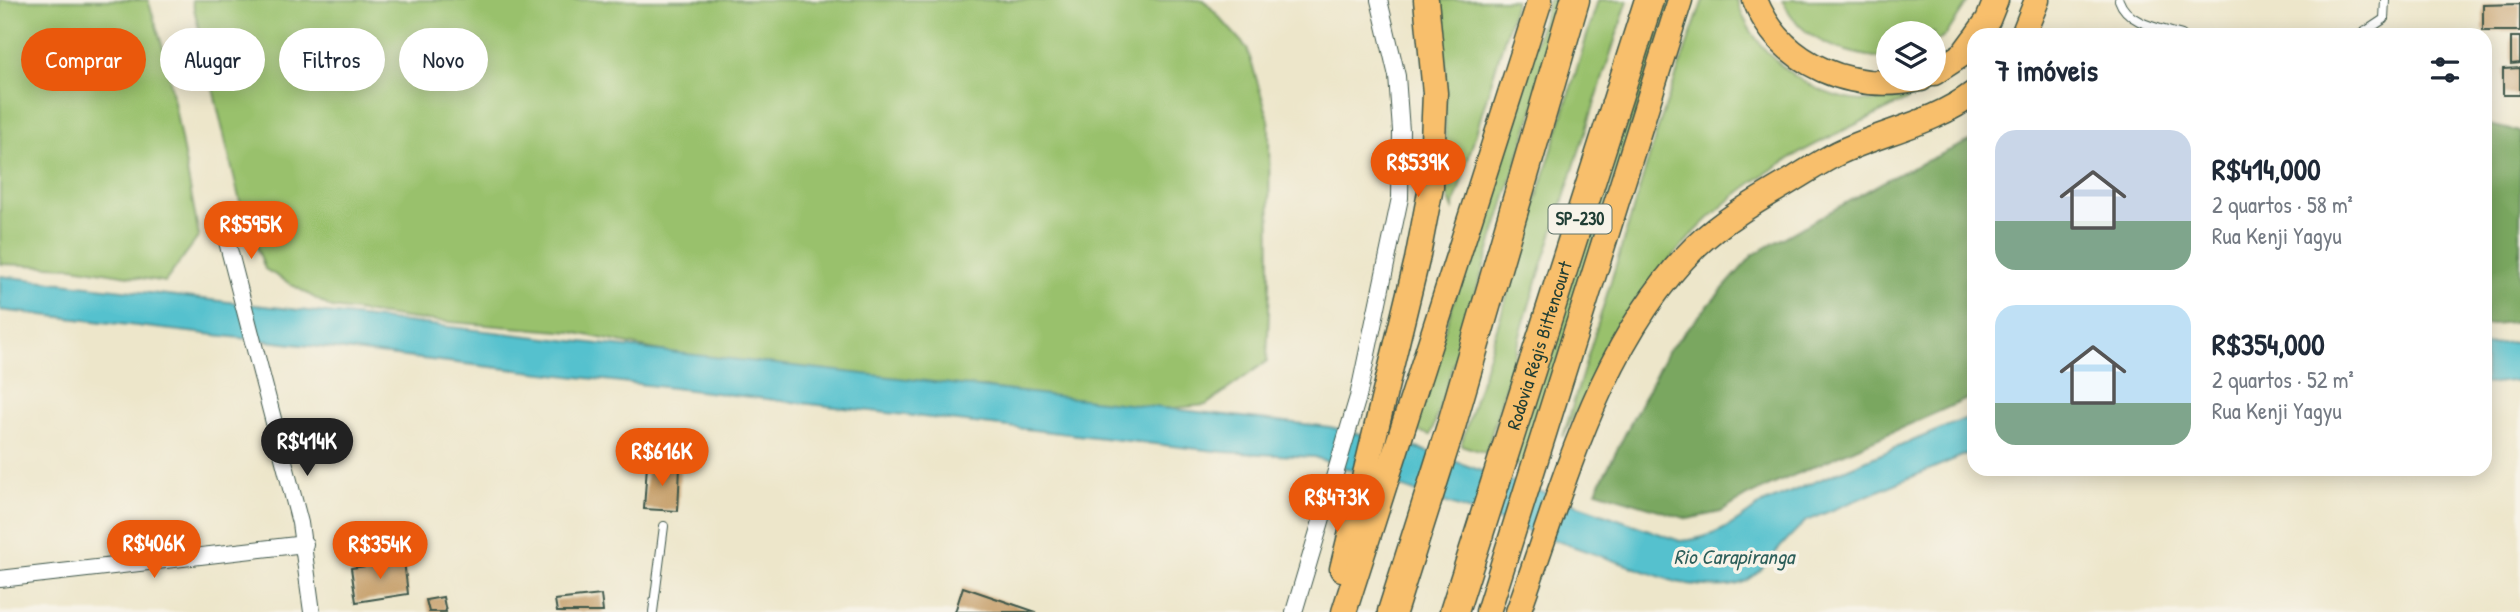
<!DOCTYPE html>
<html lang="pt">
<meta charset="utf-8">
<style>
:root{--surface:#fff;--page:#f2f2f3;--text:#1f2937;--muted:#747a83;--accent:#ea580c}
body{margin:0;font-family:"Patrick Hand",sans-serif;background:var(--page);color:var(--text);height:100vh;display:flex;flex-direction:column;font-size:26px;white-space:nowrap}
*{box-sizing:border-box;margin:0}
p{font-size:23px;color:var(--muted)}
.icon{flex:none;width:38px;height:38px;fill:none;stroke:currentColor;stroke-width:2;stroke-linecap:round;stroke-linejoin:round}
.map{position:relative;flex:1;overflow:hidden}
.sheet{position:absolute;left:1967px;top:28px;width:525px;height:448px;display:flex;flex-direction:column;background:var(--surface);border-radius:21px;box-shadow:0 4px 18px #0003}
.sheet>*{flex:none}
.guide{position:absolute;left:21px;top:28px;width:665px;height:63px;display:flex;gap:14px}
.buttons{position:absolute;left:1876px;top:21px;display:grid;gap:14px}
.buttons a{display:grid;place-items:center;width:70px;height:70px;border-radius:50%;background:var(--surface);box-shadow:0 4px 18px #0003;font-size:35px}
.price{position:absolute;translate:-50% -60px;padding:0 16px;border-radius:24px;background:var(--accent);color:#fff;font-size:23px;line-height:46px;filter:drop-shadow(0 2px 4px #0008)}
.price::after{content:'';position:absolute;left:50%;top:42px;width:21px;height:16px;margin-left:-10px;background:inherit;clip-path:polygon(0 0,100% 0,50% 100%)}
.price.active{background:#222;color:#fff}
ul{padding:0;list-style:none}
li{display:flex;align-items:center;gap:21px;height:175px;padding:0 28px}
li span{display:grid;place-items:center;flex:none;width:196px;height:140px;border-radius:21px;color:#555}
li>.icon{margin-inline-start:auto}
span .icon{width:84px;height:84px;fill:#fffc;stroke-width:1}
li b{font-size:30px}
h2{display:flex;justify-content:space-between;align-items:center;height:84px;padding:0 28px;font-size:30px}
.chip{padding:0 24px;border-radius:32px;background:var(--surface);box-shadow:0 4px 18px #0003;font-size:24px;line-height:63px}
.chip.active{background:var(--accent);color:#fff}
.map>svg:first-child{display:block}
</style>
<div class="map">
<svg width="2520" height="612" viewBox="0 0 2520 612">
<rect width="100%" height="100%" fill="#f7f3e8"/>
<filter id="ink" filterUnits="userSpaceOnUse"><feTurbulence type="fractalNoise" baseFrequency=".0143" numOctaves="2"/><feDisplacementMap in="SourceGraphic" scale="14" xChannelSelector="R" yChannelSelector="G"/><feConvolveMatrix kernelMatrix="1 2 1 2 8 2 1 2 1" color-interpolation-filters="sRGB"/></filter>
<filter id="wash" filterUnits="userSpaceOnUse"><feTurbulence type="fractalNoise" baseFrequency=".00686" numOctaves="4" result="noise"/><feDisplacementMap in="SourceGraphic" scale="28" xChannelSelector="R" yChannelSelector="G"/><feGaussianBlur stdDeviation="1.57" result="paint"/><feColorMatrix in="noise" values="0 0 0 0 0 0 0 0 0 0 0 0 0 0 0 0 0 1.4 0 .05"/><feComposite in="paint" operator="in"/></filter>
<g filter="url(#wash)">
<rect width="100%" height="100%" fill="#ede6ca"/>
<!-- green -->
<g fill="#99c16c" stroke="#5c7f50" stroke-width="2">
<path d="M0,0H148L165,54L199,236L165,282L73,267L0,264Z"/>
<path d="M192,0H1204L1247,48L1269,120L1270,283L1267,361L1206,405L1132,412L1059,402L985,387H908L680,355L572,332L414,319L332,308L265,269L239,198Z"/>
<path d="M1438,0H1516L1453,209L1444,188L1446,72Z"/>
<path d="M1549,0H1568L1431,435L1413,430Z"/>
<path d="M1598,0H1628L1527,312L1486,453L1461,445Z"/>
<path d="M1657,0H1671L1525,468L1511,463Z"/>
<path d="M1703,0H1737C1753,53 1807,96 1862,101C1878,102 1896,98 1912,97C1863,122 1810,144 1765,174C1664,240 1617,333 1563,437L1660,122Z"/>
<path d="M1783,0H1969L1946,35L1934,42V33H1888V59C1847,54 1800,43 1783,0Z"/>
</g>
<!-- forest -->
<g fill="#7aa760" stroke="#4c724a" stroke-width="2">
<path d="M2485,124L2520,132V321L2485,325Z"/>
<path d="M1974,139V396L1747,496L1721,512L1688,519L1596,491L1667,352L1753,255L1890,178Z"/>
</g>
<!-- water -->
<g fill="#54c1ce" stroke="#3a7f81" stroke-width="2">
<path d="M0,276L1330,427L1417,448L1680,541C1713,539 1733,525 1760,505L1974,415V451L1806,521C1749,572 1765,598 1676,582L1314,457L1224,452L0,310Z"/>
<path d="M2520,341V380L2485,384V345Z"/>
</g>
<g id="blocks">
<!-- building -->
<g fill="#c59d67">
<path d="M2520,4V31H2483V5Z"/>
<path d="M2511,37H2520V63L2511,64Z"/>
<path d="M2520,68V95H2503V69Z"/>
<path d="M647,465L680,467L678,511L644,509Z"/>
<path d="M404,561L408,594L356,602L351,568Z"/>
<path d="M963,587L1036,612H955Z"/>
<path d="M601,595L603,612H557L555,600Z"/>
<path d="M443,597L446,612H429L426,600Z"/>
</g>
</g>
</g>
<g filter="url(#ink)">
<use href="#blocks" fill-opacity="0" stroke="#3e564a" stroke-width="2"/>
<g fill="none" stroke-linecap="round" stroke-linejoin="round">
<!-- service casing -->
<g stroke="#3e564a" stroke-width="10">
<g id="service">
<path d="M2119,0C2127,24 2160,28 2182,35"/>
<path d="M2360,35L2384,19L2385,0"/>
<path d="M653,612L664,526"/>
</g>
</g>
<!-- minor casing -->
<g stroke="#3e564a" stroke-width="18">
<g id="minor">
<path d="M223,226L300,523L312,612"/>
<path d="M0,579L305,544"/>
<path d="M1294,612L1358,397L1400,198L1401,131L1397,76L1379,0"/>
</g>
</g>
<!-- primary casing -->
<g stroke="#3e564a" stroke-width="27">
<g id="primary">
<path d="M1755,0C1782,67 1853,93 1921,79"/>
<path d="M1977,35L1988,20L1996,0"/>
<path d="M2023,35L2037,0"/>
<path d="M1934,73L1963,54L1974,39"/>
<path d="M1342,569L1417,260L1431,187L1435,93L1426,0"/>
<path d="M1344,612L1540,0"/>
<path d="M1488,612L1680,0"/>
<path d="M1518,612C1563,488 1599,342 1696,246C1723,220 1760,199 1792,180C1807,171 1822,161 1838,153C1882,132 1935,123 1974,93"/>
</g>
</g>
<!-- motorway casing -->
<g stroke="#3e564a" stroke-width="31">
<g id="motorway">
<path d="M1392,612L1452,423L1575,0"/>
<path id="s1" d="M1454,612L1649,0"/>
</g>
</g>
<!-- service -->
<use href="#service" stroke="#fff" stroke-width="8"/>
<!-- minor -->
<use href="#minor" stroke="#fff" stroke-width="16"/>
<!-- primary -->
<use href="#primary" stroke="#f8bf6c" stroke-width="24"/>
<!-- motorway -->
<use href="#motorway" stroke="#f8bf6c" stroke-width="28"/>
</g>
</g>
<g text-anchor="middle" stroke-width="7" stroke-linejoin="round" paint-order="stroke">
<!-- shield labels -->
<rect fill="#f7f3e8" stroke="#60746a" stroke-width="2" x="1548.5" y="204.5" width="63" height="29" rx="5"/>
<g font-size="18" font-weight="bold" fill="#1f3d34">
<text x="1580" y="225">SP-230</text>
</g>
<!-- street labels -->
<g font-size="19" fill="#1f3d34" stroke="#f7f3e8">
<text dy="7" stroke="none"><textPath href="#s1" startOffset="280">Rodovia Régis Bittencourt</textPath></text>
</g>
<!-- water labels -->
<g font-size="21" font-style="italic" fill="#2c5e5a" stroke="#f7f3e8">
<text x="1734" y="564">Rio Carapiranga</text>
</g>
</g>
</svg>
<div class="buttons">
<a><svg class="icon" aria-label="layers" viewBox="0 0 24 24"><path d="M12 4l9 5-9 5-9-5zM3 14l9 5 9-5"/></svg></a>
</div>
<b class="price" style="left:1418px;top:199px">R$539K</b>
<b class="price" style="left:251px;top:261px">R$595K</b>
<b class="price active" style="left:307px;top:478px">R$414K</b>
<b class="price" style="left:662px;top:488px">R$616K</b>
<b class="price" style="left:1337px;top:534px">R$473K</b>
<b class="price" style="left:154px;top:580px">R$406K</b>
<b class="price" style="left:380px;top:581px">R$354K</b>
<div class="guide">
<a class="chip active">Comprar</a>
<a class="chip">Alugar</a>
<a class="chip">Filtros</a>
<a class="chip">Novo</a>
</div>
<section class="sheet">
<h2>7 imóveis<svg class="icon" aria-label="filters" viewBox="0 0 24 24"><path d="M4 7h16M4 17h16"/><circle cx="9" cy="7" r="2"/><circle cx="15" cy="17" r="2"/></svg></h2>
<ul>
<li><span style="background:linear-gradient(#c9d6e8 65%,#7fa58c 0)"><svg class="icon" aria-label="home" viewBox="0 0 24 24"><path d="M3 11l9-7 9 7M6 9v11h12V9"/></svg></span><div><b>R$414,000</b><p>2 quartos · 58 m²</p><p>Rua Kenji Yagyu</p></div></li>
<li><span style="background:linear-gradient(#bfe0f5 70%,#7fa58c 0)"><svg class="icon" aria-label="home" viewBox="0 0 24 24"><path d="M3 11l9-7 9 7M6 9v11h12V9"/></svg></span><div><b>R$354,000</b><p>2 quartos · 52 m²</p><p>Rua Kenji Yagyu</p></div></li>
</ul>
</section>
</div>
